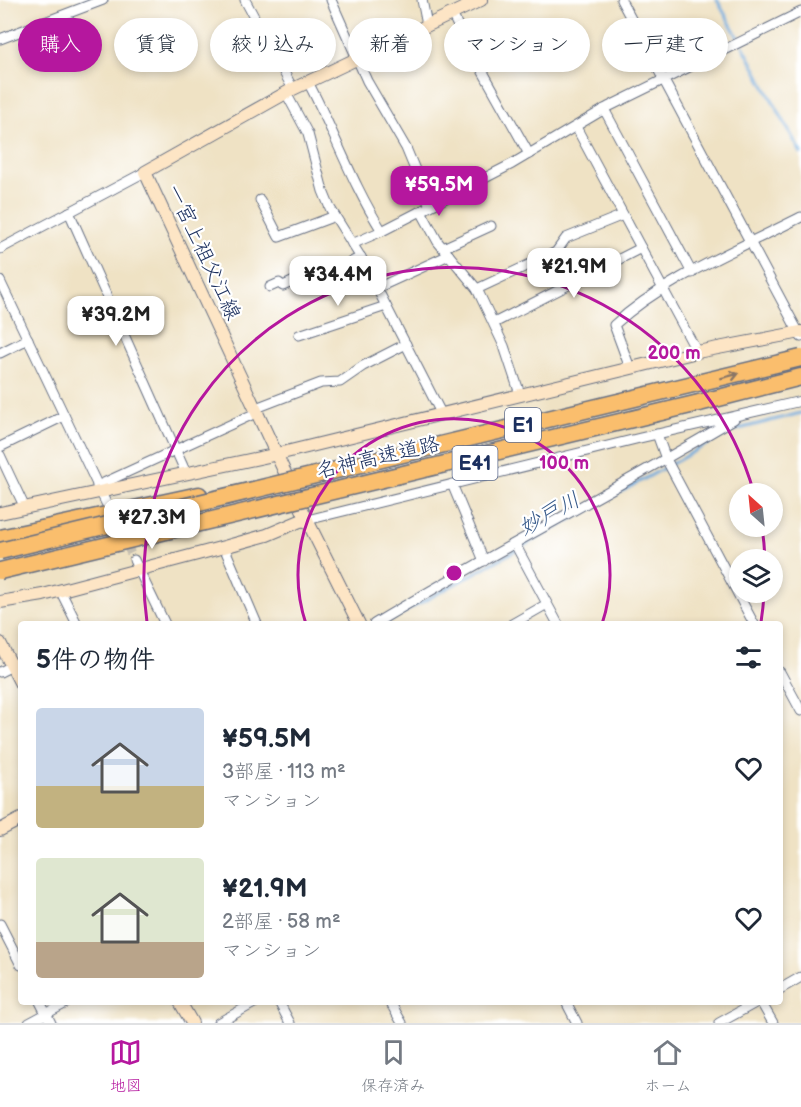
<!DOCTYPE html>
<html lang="ja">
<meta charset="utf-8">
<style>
:root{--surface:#fff;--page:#f6f6f7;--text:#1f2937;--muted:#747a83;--line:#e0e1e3;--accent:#b5179e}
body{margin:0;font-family:"Balsamiq Sans","Klee One",sans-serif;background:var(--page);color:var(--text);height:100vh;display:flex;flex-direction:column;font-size:22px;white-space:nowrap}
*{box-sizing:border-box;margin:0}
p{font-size:20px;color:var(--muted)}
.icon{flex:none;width:33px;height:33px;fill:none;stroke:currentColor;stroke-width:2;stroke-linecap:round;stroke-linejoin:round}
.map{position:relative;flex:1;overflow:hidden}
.details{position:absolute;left:18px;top:621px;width:765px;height:384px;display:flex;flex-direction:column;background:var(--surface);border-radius:6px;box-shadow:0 3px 9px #0003}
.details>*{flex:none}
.banner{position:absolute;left:18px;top:18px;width:765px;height:54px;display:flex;gap:12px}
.needle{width:39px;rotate:333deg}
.tools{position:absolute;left:729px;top:483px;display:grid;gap:12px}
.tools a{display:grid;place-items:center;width:54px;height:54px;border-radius:50%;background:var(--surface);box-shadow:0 3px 9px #0003;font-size:30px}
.price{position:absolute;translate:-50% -51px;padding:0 14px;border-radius:12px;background:#fff;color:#222;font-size:20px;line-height:39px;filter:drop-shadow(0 2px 3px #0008)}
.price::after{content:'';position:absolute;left:50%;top:36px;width:18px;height:14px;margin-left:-9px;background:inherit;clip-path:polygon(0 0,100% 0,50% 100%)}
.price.active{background:var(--accent);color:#fff}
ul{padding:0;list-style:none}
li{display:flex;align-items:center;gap:18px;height:150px;padding:0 18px}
li span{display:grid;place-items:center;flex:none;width:168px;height:120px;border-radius:6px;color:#555}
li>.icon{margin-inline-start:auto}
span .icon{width:72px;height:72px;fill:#fffc;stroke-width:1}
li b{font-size:26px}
h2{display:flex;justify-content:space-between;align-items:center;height:72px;padding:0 18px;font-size:26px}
.chip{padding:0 21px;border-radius:27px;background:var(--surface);box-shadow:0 3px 9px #0003;font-size:21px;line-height:54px}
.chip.active{background:var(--accent);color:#fff}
.menu{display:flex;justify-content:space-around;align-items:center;height:84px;border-top:2px solid var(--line);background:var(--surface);font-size:16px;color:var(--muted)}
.menu a{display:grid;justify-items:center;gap:3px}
.menu .active{color:var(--accent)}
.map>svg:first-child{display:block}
</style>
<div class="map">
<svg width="801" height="1023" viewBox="0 0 801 1023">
<rect width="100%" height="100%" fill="#fff"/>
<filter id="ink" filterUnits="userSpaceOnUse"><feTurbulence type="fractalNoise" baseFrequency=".0167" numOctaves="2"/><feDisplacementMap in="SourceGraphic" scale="12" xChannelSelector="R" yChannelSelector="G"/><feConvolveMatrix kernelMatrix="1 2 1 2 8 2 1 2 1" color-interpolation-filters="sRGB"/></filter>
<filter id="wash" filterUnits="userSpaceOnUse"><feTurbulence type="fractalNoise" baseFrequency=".008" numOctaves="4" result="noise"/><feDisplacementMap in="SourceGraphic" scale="24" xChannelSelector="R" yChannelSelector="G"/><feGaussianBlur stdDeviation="1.35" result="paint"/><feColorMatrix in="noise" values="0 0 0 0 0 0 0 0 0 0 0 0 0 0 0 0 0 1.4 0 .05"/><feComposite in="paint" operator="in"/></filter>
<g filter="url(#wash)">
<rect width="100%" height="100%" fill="#efe2c4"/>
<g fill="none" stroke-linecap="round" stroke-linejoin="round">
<!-- stream -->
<g stroke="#6ca9dd" stroke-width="3">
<path d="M717,0L739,39"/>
<path d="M743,46L801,153"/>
<path d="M386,622L731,431L801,413"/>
</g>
</g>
</g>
<g filter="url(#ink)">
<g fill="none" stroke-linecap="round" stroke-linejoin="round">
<!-- street-tunnel -->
<path stroke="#c5beb0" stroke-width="9" stroke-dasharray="9 4.5" stroke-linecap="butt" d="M115,521L134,560"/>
<!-- street casing -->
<g stroke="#656e82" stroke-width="11">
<g id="street">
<path d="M245,0L293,89"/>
<path d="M331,0L367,81L406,148L430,206"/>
<path d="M422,0L427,25"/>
<path d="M621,0L801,337"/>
<path d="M452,14L464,38L529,154"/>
<path d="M0,39L103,0"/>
<path d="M308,82C334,131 352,184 382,231"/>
<path d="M286,93L308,134L323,191L330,208L363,261L441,413"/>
<path d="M604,109L692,273"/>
<path d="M576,127L697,352"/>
<path d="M260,200L279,237L335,216"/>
<path d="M421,211L438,242L477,289L504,346L520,394"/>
<path d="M69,212L186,473"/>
<path d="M352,244L382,231L512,164L608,107L801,12"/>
<path d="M443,248L491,226"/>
<path d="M0,249L145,172"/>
<path d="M0,281L106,503"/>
<path d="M270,287L279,283L283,286L307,275C324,280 346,264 361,257"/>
<path d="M377,288L449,255"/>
<path d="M477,289L556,252L566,238L623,215"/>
<path d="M494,323L641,248"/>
<path d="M299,335L386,306"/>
<path d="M0,353L28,339"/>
<path d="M630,368L614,325C665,278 739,249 801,217"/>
<path d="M256,408L321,383L340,382L363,366L406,344"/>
<path d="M657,434L666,459L754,624"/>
<path d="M0,447L64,416"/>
<path d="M0,455L25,508"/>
<path d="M452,484L484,561"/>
<path d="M97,486L258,412"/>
<path d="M307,520L640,438L801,401"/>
<path d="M515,544L558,624"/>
<path d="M224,547L257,624"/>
<path d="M134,560L165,624"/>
<path d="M60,590L77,624"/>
<path d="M374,624C492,553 615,490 734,419"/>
<path d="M512,624L547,604"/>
<path d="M0,672L12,666"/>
<path d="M780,672L801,711"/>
<path d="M0,924L21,965"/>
<path d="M780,989L801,977"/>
<path d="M40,1002L51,1023"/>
<path d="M279,1002L290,1023"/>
<path d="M390,1002L402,1023"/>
<path d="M566,1002L577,1023"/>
<path d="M761,1002L773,1023"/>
<path d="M29,1023L68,1002"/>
<path d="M218,1023L256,1002"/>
<path d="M719,1023L757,1002"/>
</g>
</g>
<!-- secondary casing -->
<g stroke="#656e82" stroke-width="14">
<g id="secondary">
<path d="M0,513L278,454L697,352L801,332"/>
<path d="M0,602L43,595L224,547L267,535L300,521L307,520"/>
<path d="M359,624L307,520L145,172L293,89L481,0"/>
<path d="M0,643L21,684"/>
<path d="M0,830L21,819"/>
<path d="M180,1002L192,1023"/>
</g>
</g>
<!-- highway casing -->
<g stroke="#656e82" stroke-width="19">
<g id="highway">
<path d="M699,403L801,377"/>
<path d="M0,538L199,495"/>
</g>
</g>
<!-- street -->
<use href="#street" stroke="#fff" stroke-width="9"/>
<!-- secondary -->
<use href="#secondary" stroke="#fde5c5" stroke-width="12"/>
<!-- highway -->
<use href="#highway" stroke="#fabe6d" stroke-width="16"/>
<!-- highway-bridge casing -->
<g stroke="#656e82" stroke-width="19" stroke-linecap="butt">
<g id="highway-bridge">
<path d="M0,551L801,358"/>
<path d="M0,571L699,403"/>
</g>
</g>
<!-- highway-bridge -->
<use href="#highway-bridge" stroke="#fabe6d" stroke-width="16"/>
</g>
<!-- one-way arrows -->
<defs><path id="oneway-shaft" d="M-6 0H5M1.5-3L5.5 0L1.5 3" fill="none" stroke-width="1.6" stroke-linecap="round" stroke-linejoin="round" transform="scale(1.5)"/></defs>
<use stroke="#8a7666" href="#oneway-shaft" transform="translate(730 376) rotate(-14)"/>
</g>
<!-- distance rings -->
<g fill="none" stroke="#b5179e" stroke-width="3">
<path d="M306 624A156 156 0 1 1 602 624"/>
<path d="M764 595A311 311 0 0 1 761 622M147 622A311 311 0 0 1 754 493M762 527A311 311 0 0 1 765 559"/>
</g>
<g text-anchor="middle" stroke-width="4.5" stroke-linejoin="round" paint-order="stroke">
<!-- shield labels -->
<g fill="#fff" stroke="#5f6d8e" stroke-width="1.5">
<rect x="505" y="408" width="36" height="34" rx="4.5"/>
<rect x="452.5" y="446" width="45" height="34" rx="4.5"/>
</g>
<g font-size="20" font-weight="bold" fill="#1b2f5e">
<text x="523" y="432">E1</text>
<text x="475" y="470">E41</text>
</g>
<!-- street labels -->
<g font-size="21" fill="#1b2f5e" stroke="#fff">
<text transform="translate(204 252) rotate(65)" y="7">一宮上祖父江線</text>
<text transform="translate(378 457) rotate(-13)" y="7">名神高速道路</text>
</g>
<!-- water labels -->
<g font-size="22" font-style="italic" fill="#375a8a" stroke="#fff">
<text transform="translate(549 513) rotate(-29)" y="8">妙戸川</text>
</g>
</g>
<circle cx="454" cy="573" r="9" fill="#b5179e" stroke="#fff" stroke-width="3"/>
<g font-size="18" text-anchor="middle" font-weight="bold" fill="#b5179e" stroke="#fff" stroke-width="4.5" stroke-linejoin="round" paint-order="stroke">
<text x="674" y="359">200 m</text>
<text x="564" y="469">100 m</text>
</g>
</svg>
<div class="tools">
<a><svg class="needle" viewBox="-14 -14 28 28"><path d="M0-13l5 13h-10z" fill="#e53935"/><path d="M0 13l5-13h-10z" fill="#747a83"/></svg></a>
<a><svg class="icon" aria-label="layers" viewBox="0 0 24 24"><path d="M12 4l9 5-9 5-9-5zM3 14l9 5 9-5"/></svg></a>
</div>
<b class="price active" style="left:439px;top:217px">¥59.5M</b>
<b class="price" style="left:574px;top:299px">¥21.9M</b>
<b class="price" style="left:338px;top:307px">¥34.4M</b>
<b class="price" style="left:116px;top:347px">¥39.2M</b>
<b class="price" style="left:152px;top:550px">¥27.3M</b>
<div class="banner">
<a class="chip active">購入</a>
<a class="chip">賃貸</a>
<a class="chip">絞り込み</a>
<a class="chip">新着</a>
<a class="chip">マンション</a>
<a class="chip">一戸建て</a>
</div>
<section class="details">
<h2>5件の物件<svg class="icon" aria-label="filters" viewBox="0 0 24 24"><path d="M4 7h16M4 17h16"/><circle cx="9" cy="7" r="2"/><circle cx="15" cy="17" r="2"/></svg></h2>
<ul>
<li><span style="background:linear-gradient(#c9d6e8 65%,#c2b280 0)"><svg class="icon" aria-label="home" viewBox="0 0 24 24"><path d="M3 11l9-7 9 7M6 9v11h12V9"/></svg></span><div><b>¥59.5M</b><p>3部屋 · 113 m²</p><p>マンション</p></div><svg class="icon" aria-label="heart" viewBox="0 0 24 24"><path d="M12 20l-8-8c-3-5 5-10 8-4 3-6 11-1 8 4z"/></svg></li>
<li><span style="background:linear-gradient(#dfe7d0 70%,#b9a48a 0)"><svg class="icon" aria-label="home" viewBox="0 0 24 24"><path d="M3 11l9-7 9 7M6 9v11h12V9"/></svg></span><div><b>¥21.9M</b><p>2部屋 · 58 m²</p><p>マンション</p></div><svg class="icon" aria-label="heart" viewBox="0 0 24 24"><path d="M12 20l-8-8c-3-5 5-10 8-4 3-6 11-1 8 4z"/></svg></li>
</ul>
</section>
</div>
<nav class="menu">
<a class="active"><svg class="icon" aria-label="map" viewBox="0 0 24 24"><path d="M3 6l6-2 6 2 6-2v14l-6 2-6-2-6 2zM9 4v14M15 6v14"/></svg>地図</a>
<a><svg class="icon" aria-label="saved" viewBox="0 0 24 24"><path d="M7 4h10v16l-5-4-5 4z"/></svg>保存済み</a>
<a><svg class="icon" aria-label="home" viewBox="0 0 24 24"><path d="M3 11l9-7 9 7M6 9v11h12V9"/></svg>ホーム</a>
</nav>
